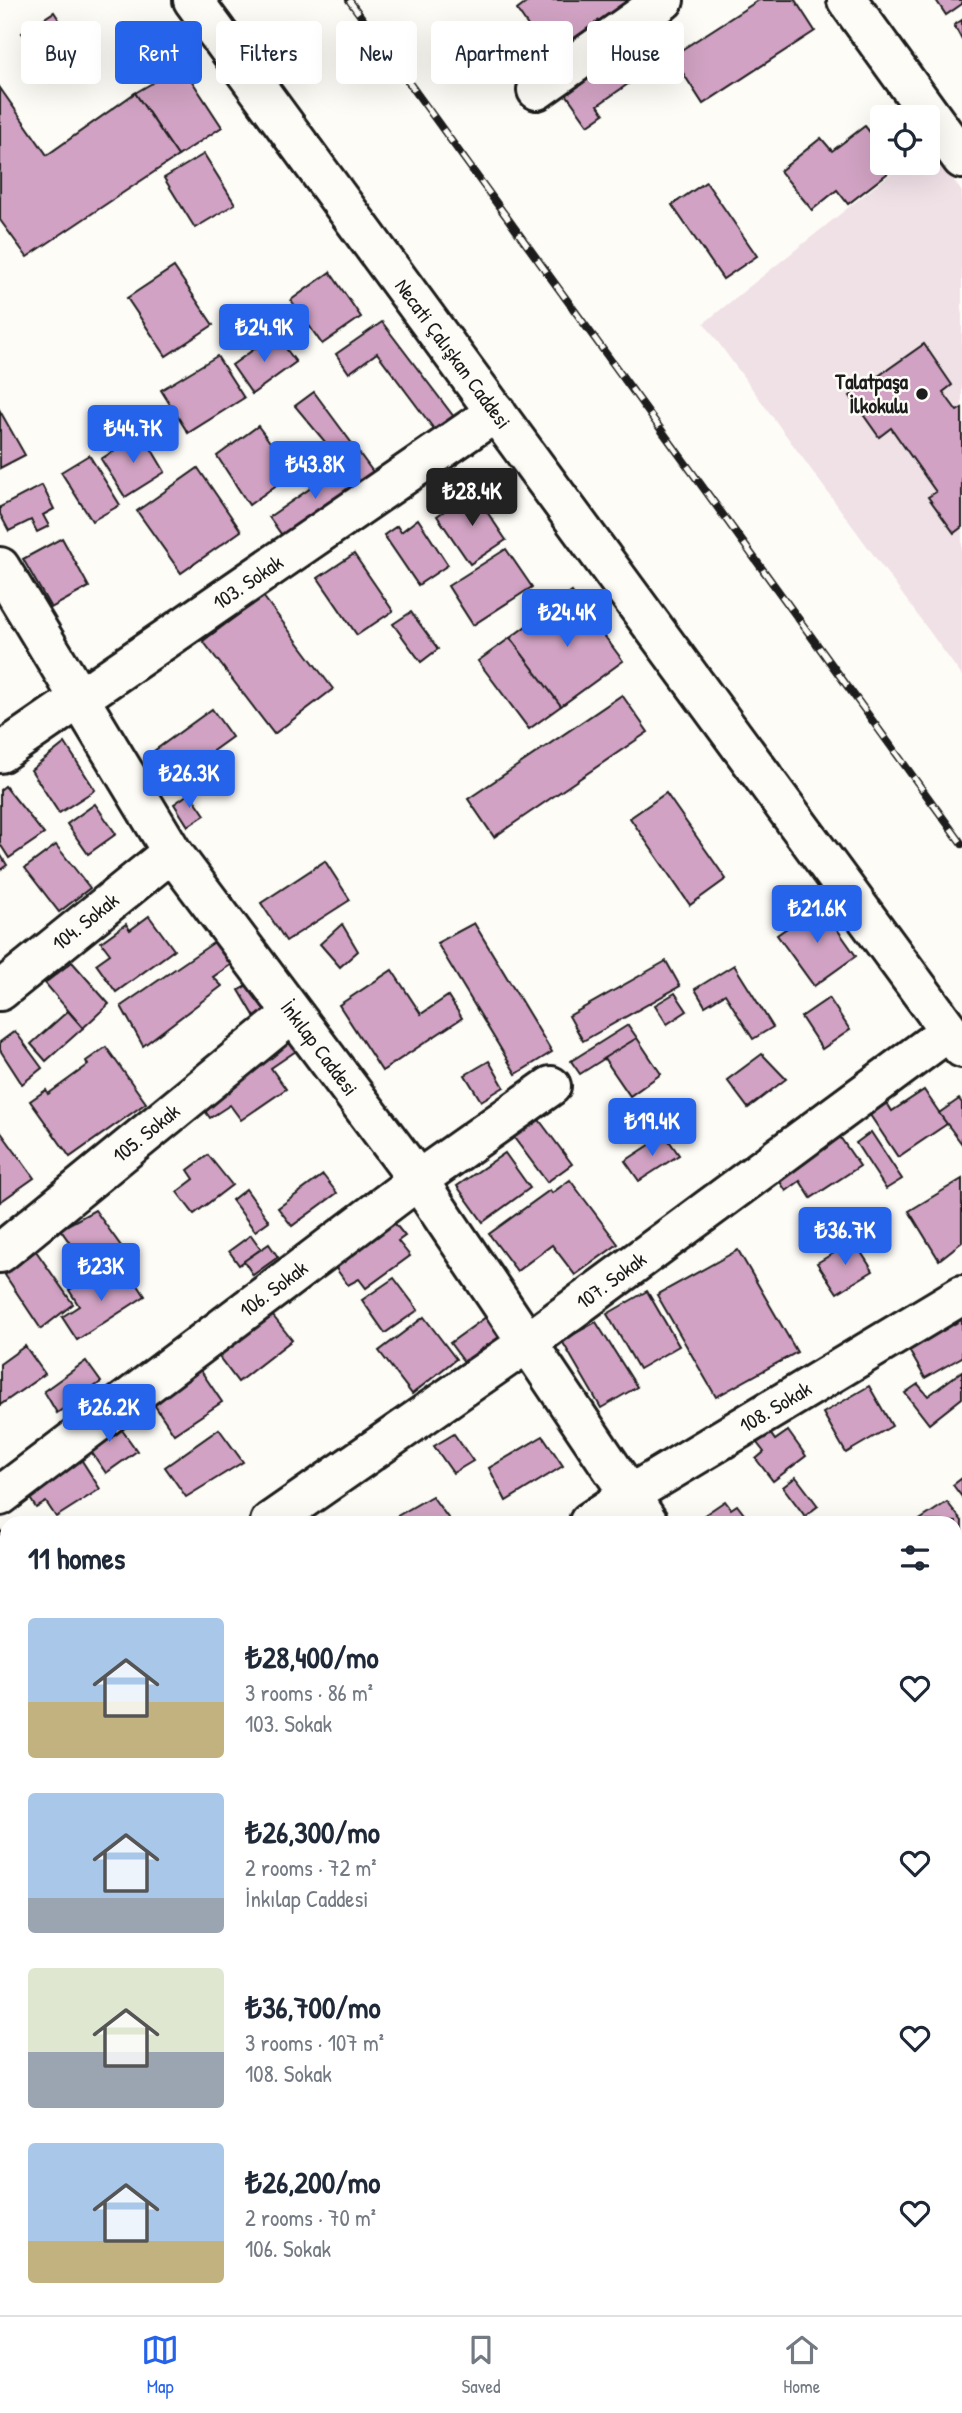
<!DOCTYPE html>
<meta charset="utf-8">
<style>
:root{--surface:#fff;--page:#f2f2f3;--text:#1f2937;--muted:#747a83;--line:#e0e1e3;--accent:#2563eb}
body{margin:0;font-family:"Patrick Hand",sans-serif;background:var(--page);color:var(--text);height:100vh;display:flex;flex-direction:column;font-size:26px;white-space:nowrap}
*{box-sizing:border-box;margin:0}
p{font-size:23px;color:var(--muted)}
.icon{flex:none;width:38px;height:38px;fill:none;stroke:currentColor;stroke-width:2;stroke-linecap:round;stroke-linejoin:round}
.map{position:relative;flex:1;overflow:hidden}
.drawer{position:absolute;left:0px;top:1516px;width:962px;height:800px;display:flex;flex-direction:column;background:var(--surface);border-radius:21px 21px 0 0;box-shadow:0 7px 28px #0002}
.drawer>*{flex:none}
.top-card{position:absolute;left:21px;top:21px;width:920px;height:63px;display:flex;gap:14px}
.controls{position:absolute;left:870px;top:105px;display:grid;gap:14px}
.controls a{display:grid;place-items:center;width:70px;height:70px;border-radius:7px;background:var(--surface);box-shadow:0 7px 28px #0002;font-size:35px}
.price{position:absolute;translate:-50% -60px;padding:0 16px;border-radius:7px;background:var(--accent);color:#fff;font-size:23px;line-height:46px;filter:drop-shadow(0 2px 4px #0008)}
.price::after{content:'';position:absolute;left:50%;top:42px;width:21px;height:16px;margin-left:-10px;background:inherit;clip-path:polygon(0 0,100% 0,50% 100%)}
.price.current{background:#222;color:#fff}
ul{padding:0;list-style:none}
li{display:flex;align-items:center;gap:21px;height:175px;padding:0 28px}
li span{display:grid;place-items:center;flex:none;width:196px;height:140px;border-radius:7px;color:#555}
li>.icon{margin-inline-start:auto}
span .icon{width:84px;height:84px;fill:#fffc;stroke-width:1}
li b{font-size:30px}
h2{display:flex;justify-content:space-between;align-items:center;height:84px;padding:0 28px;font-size:30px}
.pill{padding:0 24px;border-radius:7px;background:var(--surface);box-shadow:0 7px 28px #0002;font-size:24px;line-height:63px}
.pill.current{background:var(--accent);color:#fff}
.menu{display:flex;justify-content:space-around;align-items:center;height:98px;border-top:2px solid var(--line);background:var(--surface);font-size:19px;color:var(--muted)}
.menu a{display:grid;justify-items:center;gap:4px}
.menu .current{color:var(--accent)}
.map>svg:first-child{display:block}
</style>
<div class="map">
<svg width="962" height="2315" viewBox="0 0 962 2315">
<rect width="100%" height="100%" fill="#fdfcf7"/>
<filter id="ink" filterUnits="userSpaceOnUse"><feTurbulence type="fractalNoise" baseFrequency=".0143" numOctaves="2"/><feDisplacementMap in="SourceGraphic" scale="14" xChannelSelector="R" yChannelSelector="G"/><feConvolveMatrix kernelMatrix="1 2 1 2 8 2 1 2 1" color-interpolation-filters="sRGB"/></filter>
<g filter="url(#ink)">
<!-- built -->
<path fill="#f0e1e7" d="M928,144L962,192V676L704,323L904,163H928Z"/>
<!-- building -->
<g fill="#d1a2c3" stroke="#1c1c1c" stroke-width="2">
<path d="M530,0H630L549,56L517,10Z"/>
<path d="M759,0H795L815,31L703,104L672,56Z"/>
<path d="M936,0H962V4L946,15Z"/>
<path d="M54,12L68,33L65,39L82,59L51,82L34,59L36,51L22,33Z"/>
<path d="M962,20V40L954,25Z"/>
<path d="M611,59L628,84L598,105L604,114L588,125L564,91Z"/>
<path d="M182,66L222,127L178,156L135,93Z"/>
<path d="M0,88L47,155L135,93L178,156L27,257L0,220Z"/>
<path d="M865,126L882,147V163L897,166L848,204L837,190L812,210L780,171L821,138L832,151Z"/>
<path d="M204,154L235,204L195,228L164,178Z"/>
<path d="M706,182L757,256L723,279L672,205Z"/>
<path d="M174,267L213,325L166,356L127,298Z"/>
<path d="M330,272L361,317L322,344L291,300Z"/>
<path d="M382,322L457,421L437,433L377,353L349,373L336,354Z"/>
<path d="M275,334L296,362L252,394L232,365Z"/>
<path d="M924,344L952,385L943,392L957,411L962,408V527L954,533L928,497L936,492L891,428L879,437L850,396Z"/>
<path d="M217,356L244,398L188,433L161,390Z"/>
<path d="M314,392L376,476L361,485L295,406Z"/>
<path d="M0,411L25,455L0,468Z"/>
<path d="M258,426L293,473L249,505L217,456Z"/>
<path d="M142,433L165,472L125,497L101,459Z"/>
<path d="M89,455L120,505L92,521L61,472Z"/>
<path d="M347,463L361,485L284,538L269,517Z"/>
<path d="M198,468L241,531L181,573L137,511Z"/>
<path d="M42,485L54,509L43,515L49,526L37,532L31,520L9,531L0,514V507Z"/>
<path d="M473,491L506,540L470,564L437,516Z"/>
<path d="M418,519L448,565L418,585L384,535L397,526L401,532Z"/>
<path d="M62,538L89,587L51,608L23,559Z"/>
<path d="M506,549L532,587L473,625L448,586Z"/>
<path d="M354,554L393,611L357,635L318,578Z"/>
<path d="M572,592L623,661L561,706L510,638Z"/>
<path d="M263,596L333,689L274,734L203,641Z"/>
<path d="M411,612L438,649L421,662L393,624Z"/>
<path d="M510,638L561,706L529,729L478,661Z"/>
<path d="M622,695L648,732L494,837L468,799Z"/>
<path d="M212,709L232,737L167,784L147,756Z"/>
<path d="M65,743L95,790L59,813L31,770Z"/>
<path d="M5,786L44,834L9,858L0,844V790Z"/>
<path d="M190,793L205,815L188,826L174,804Z"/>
<path d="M666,793L726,879L690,905L630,818Z"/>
<path d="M95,804L116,834L88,854L67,824Z"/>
<path d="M56,845L90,888L59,912L25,868Z"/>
<path d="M0,854L7,865L0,870Z"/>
<path d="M325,861L350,900L286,941L261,903Z"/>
<path d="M820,905L856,956L814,986L777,935Z"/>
<path d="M149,916L174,950L116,992L96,964L110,954L101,942L126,924L130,930Z"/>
<path d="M474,923L552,1052L516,1074L437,943Z"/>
<path d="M342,924L358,951L340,967L320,944Z"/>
<path d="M216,941L233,963L213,977L222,986L143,1046L121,1006Z"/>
<path d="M666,961L680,986L583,1041L569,1016Z"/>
<path d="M72,962L109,1004L83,1028L45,983Z"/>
<path d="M734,965L773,1027L753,1039L725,994L705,1006L695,989Z"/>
<path d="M392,970L421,1014L448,996L462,1018L382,1071L339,1005Z"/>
<path d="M251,983L268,1009L255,1017L239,990Z"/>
<path d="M675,993L687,1011L667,1024L655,1005Z"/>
<path d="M829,998L850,1030L822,1049L801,1017Z"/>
<path d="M68,1011L83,1028L46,1061L31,1044Z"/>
<path d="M628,1025L637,1038L580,1074L571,1061Z"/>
<path d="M15,1031L42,1068L22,1084L0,1050V1042Z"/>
<path d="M637,1038L661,1074L630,1096L604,1058Z"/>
<path d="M290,1042L296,1051L271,1068L286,1089L241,1120L230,1105L210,1118L200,1104Z"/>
<path d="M106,1047L146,1103L70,1157L30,1101L46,1090L48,1094L88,1065L86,1061Z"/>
<path d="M762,1054L786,1079L748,1108L727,1080Z"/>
<path d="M489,1061L504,1087L481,1101L465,1075Z"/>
<path d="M924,1090L947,1124L898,1157L870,1115L887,1103L892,1111Z"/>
<path d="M959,1099L962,1103V1144L939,1113Z"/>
<path d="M534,1113L572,1164L547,1182L509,1131Z"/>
<path d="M0,1131L34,1178L0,1202Z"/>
<path d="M871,1132L902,1179L886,1189L856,1143Z"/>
<path d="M665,1135L679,1155L639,1181L625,1161Z"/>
<path d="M840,1137L860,1166L811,1198L800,1181L786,1191L777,1177Z"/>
<path d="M505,1153L530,1188L483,1222L457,1186Z"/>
<path d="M208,1155L232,1185L194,1214L177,1192L194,1179L188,1170Z"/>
<path d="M323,1175L337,1193L292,1226L278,1208Z"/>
<path d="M962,1179V1242L939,1260L909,1211Z"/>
<path d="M570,1180L618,1244L575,1275L552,1245L517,1271L489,1234L550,1190L552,1193Z"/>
<path d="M246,1189L269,1221L255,1231L232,1200Z"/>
<path d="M95,1210L134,1264L99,1284L60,1229Z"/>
<path d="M392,1220L405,1236L398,1241L410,1256L366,1288L359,1279L348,1285L332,1263Z"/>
<path d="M251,1235L261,1249L239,1265L229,1251Z"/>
<path d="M854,1241L873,1271L837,1293L817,1263Z"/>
<path d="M269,1244L278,1257L253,1275L244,1261Z"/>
<path d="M738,1250L797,1352L716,1397L657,1295Z"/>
<path d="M36,1251L73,1304L41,1329L5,1275Z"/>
<path d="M128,1270L145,1296L77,1340L62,1317L79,1306L69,1290L91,1277L99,1288Z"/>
<path d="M394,1278L418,1310L385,1333L362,1300Z"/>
<path d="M647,1291L679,1346L639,1369L607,1314Z"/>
<path d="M958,1315L962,1322V1357L925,1378L906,1345Z"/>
<path d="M273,1316L292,1340L238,1382L213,1349L228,1347Z"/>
<path d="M424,1317L456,1359L412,1394L379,1351Z"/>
<path d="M486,1317L503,1341L468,1367L450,1343Z"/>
<path d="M596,1322L637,1387L601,1408L562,1341Z"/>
<path d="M25,1346L45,1374L0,1405V1364Z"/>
<path d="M86,1361L101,1382L57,1413L44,1391Z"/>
<path d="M197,1365L222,1402L174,1434L149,1397Z"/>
<path d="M962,1371V1398L929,1424L905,1393L918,1384L928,1396Z"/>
<path d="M869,1386L892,1426L846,1453L823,1413Z"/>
<path d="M112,1416L137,1451L106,1473L81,1437Z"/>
<path d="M219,1429L243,1462L186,1497L165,1467Z"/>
<path d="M788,1431L806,1456L773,1481L756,1459L764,1452L757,1443L770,1433L775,1440Z"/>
<path d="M454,1434L473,1461L453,1473L434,1446Z"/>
<path d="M543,1436L563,1466L506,1501L489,1468Z"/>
<path d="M77,1453L100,1489L56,1517L46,1502L36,1508L23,1487Z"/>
<path d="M796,1477L818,1506L805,1516L783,1487Z"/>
<path d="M962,1478V1497L953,1485Z"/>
<path d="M432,1496L451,1522H387Z"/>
<path d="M725,1501L731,1509L737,1505L750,1522H694Z"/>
<path d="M947,1502L962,1521L961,1574L956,1566V1522L918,1521Z"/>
<path d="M0,1530L7,1539V1571L0,1576Z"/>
<path d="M7,1582V1639L0,1629V1587Z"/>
<path d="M962,1651V1705L956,1697V1656Z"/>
<path d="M956,1822L962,1830V1867L956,1872Z"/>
<path d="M7,1831V1888L0,1883V1842Z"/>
<path d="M956,2024L962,2030V2094L956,2087Z"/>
<path d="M7,2092V2148L0,2144V2100Z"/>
<path d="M342,2308H353L361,2315H336Z"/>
<path d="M528,2308H556L551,2315H537Z"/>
<path d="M685,2308H697L707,2315H681Z"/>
<path d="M888,2308H943L936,2315H895Z"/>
</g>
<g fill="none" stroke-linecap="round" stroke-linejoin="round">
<!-- minor casing -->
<g stroke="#1c1c1c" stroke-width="44">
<g id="minor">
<path id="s1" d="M193,0L962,1048"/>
<path d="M847,0L962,159"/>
<path d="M537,90L664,0"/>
<path id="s2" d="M0,567L172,852L418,1180L648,1522"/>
<path id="s3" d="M0,753L496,412"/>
<path id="s4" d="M0,991L172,852"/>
<path id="s5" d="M0,1253L292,1014"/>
<path id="s6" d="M0,1496L418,1180L551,1086"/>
<path id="s7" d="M270,1522L527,1343L949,1031"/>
<path id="s8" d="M589,1522L631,1494L962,1295"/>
<path d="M956,1607L962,1602"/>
<path d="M0,1711L7,1706"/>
<path d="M0,1758L7,1763"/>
<path d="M956,1975L962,1983"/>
<path d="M0,2242L7,2235"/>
<path d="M129,2308L140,2315"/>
<path d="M799,2308L810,2315"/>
<path d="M323,2315L329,2308"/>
<path d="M630,2315L635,2308"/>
</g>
</g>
<!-- minor -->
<use href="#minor" stroke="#fdfcf7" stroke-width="38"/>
<!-- rail casing -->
<g stroke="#1c1c1c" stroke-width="8">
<path id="rail" d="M349,0L962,844"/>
</g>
<!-- rail -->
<use href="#rail" stroke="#fdfcf7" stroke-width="5" stroke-dasharray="16" stroke-linecap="butt"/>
</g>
</g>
<!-- markers -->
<circle fill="#1c1c1c" stroke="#fdfcf7" stroke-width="2.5" cx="922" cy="394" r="7"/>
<g text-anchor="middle" stroke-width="5" stroke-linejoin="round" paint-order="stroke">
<!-- street labels -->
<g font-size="21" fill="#1c1c1c" stroke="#fdfcf7">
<text dy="7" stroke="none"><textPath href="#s1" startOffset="439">Necati Çalışkan Caddesi</textPath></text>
<text dy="7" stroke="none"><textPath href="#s3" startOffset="301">103. Sokak</textPath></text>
<text dy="7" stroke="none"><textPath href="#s4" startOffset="110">104. Sokak</textPath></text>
<text dy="7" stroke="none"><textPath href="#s2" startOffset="578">İnkılap Caddesi</textPath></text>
<text dy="7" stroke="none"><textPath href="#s5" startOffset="189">105. Sokak</textPath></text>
<text dy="7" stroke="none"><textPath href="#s7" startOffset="418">107. Sokak</textPath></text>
<text dy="7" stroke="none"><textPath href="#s6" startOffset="343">106. Sokak</textPath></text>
<text dy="7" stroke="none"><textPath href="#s8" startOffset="219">108. Sokak</textPath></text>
</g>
<!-- poi labels -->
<g font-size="21" font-weight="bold" fill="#1c1c1c" stroke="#fdfcf7" text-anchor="end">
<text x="908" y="389">Talatpaşa<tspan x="908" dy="24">İlkokulu</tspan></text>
</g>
</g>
</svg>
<div class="controls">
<a><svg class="icon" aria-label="locate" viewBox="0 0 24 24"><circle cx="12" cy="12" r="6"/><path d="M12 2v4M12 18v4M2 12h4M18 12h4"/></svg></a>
</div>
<b class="price" style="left:264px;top:364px">₺24.9K</b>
<b class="price" style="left:133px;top:465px">₺44.7K</b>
<b class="price" style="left:315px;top:501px">₺43.8K</b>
<b class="price current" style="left:472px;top:528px">₺28.4K</b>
<b class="price" style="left:567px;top:649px">₺24.4K</b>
<b class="price" style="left:189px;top:810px">₺26.3K</b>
<b class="price" style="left:817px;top:945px">₺21.6K</b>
<b class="price" style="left:652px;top:1158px">₺19.4K</b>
<b class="price" style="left:845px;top:1267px">₺36.7K</b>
<b class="price" style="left:101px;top:1303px">₺23K</b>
<b class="price" style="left:109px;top:1444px">₺26.2K</b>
<div class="top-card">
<a class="pill">Buy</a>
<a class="pill current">Rent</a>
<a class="pill">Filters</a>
<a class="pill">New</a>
<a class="pill">Apartment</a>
<a class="pill">House</a>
</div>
<section class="drawer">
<h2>11 homes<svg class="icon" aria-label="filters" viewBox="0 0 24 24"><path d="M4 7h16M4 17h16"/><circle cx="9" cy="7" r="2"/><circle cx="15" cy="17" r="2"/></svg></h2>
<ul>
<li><span style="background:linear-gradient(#a9c7e8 60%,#c2b280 0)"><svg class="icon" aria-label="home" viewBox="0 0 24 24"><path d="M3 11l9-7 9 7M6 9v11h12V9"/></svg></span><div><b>₺28,400/mo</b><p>3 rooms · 86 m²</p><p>103. Sokak</p></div><svg class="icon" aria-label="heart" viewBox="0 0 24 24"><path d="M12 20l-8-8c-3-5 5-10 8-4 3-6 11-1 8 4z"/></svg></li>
<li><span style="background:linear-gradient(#a9c7e8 75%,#9aa5b1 0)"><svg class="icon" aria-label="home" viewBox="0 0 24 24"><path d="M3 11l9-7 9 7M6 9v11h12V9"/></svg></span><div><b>₺26,300/mo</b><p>2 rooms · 72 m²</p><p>İnkılap Caddesi</p></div><svg class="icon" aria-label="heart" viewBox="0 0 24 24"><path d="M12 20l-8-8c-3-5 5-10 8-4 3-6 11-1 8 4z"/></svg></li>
<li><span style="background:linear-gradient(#dfe7d0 60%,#9aa5b1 0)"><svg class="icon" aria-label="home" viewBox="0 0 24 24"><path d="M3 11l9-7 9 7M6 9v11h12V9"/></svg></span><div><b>₺36,700/mo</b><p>3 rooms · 107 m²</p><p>108. Sokak</p></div><svg class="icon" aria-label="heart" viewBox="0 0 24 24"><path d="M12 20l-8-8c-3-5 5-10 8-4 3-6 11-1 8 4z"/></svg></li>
<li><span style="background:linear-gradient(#a9c7e8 70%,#c2b280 0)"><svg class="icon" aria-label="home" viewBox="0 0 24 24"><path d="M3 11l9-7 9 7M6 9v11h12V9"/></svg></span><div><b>₺26,200/mo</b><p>2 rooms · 70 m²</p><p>106. Sokak</p></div><svg class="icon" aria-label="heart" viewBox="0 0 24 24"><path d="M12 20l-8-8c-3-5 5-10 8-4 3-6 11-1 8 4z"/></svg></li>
</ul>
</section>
</div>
<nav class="menu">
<a class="current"><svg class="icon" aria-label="map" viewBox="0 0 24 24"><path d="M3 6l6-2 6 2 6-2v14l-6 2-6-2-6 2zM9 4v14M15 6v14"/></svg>Map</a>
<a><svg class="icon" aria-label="saved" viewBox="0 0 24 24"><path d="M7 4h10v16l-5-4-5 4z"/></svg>Saved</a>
<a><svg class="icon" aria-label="home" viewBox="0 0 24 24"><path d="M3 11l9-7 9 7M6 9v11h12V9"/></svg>Home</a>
</nav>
